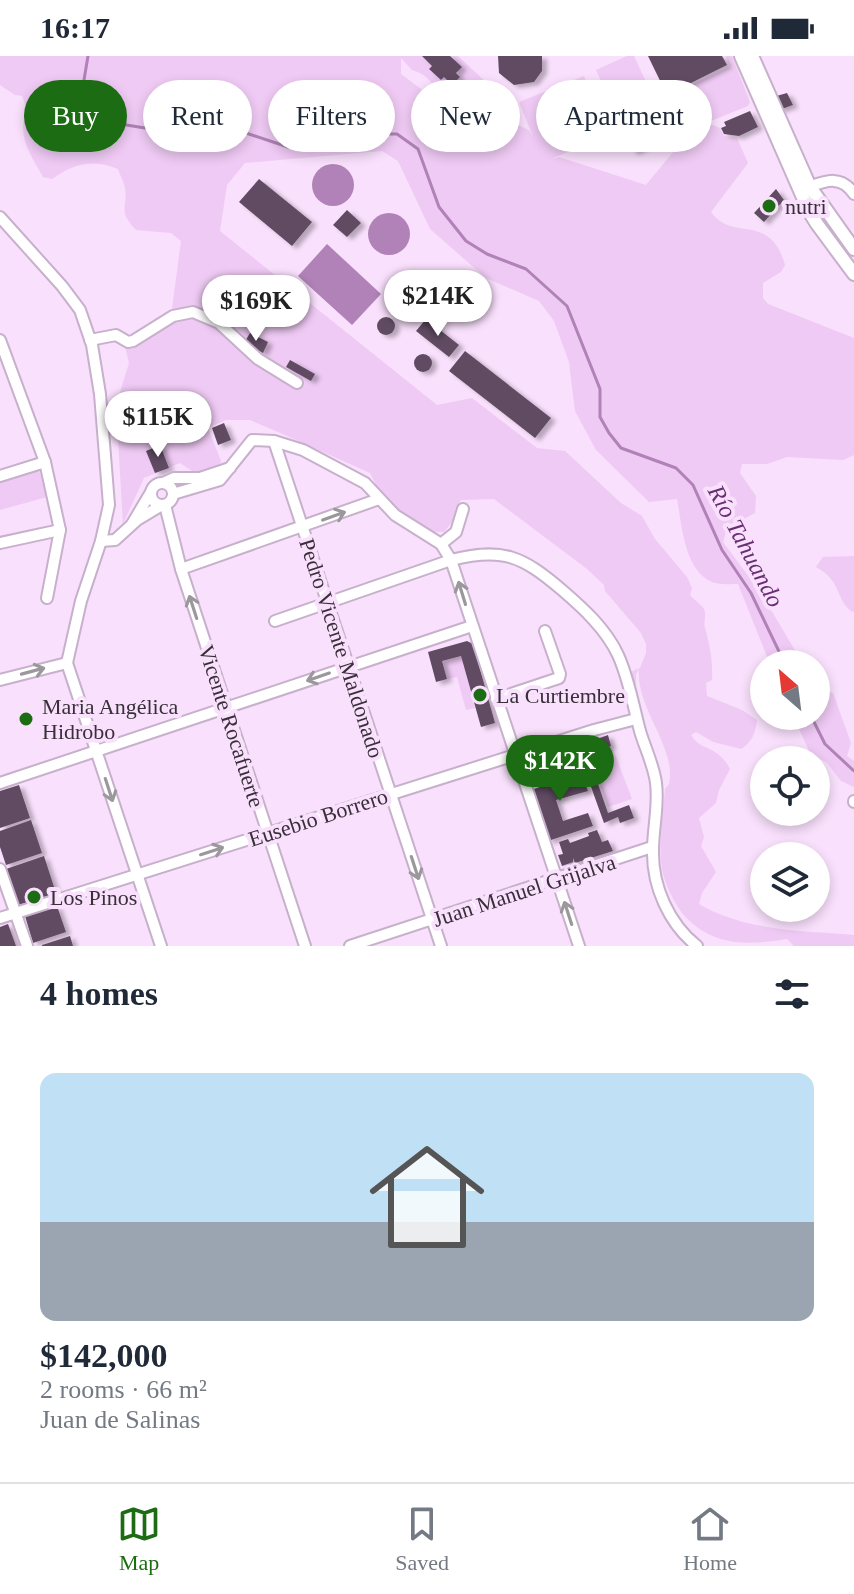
<!DOCTYPE html>
<meta charset="utf-8">
<style>
:root{--surface:#fff;--page:#f2f2f3;--text:#1f2937;--muted:#747a83;--line:#e0e1e3;--accent:#1b6c12}
body{margin:0;font-family:Georgia,serif;background:var(--page);color:var(--text);height:100vh;display:flex;flex-direction:column;font-size:30px;white-space:nowrap}
*{box-sizing:border-box;margin:0}
p{font-size:26px;color:var(--muted)}
.icon{flex:none;width:44px;height:44px;fill:none;stroke:currentColor;stroke-width:2;stroke-linecap:round;stroke-linejoin:round}
.map{position:relative;height:890px;overflow:hidden}
.sheet{display:flex;flex-direction:column;background:var(--surface);flex:1}
.sheet>*{flex:none}
.banner{position:absolute;left:24px;top:24px;width:806px;height:72px;display:flex;gap:16px}
.needle{width:52px;rotate:332deg}
.controls{position:absolute;left:750px;top:594px;display:grid;gap:16px}
.controls a{display:grid;place-items:center;width:80px;height:80px;border-radius:50%;background:var(--surface);box-shadow:0 4px 12px #0003;font-size:40px}
.price{position:absolute;translate:-50% -68px;padding:0 18px;border-radius:28px;background:#fff;color:#222;font-size:26px;line-height:52px;filter:drop-shadow(0 2px 4px #0008)}
.price::after{content:'';position:absolute;left:50%;top:48px;width:24px;height:18px;margin-left:-12px;background:inherit;clip-path:polygon(0 0,100% 0,50% 100%)}
.price.active{background:var(--accent);color:#fff}
ul{padding:0;list-style:none}
li{display:grid;align-content:center;gap:16px;height:424px;padding:0 40px}
li span{display:grid;place-items:center;height:248px;border-radius:16px;color:#555}
li>.icon{margin-inline-start:auto}
span .icon{width:144px;height:144px;fill:#fffc;stroke-width:1}
li b{font-size:34px}
h2{display:flex;justify-content:space-between;align-items:center;height:96px;padding:0 40px;font-size:34px}
.tag{padding:0 28px;border-radius:36px;background:var(--surface);box-shadow:0 4px 12px #0003;font-size:28px;line-height:72px}
.tag.active{background:var(--accent);color:#fff}
.status{display:flex;justify-content:space-between;align-items:center;height:56px;padding:0 40px;background:var(--surface);direction:ltr}
.status svg{height:22px;fill:currentColor}
.tab-bar{display:flex;justify-content:space-around;align-items:center;height:112px;border-top:2px solid var(--line);background:var(--surface);font-size:22px;color:var(--muted)}
.tab-bar a{display:grid;justify-items:center;gap:4px}
.tab-bar .active{color:var(--accent)}
.map>svg:first-child{display:block}
</style>
<div class="status"><b>16:17</b><svg viewBox="0 0 49 12"><path d="M0 12V9h3v3zM5 12V6h3v6zM10 12V3h3v9zM15 12V0h3v12zM26 1h20v11H26zM47 4h2v5h-2z"/></svg></div>
<div class="map">
<svg width="854" height="890" viewBox="0 0 854 890">
<defs>
<filter id="shadow"><feDropShadow dx="5" dy="3" stdDeviation="2" flood-color="#0004"/></filter>
</defs>
<rect width="100%" height="100%" fill="#f9e0fc"/>
<!-- green -->
<g fill="#efcaf4">
<path d="M0,0H422L432,10L430,14L441,24L444,21L452,29L460,21L450,0H458L488,28L438,37C431,24 425,18 412,14L401,2V18L425,36L457,55L494,47L509,65L529,74L533,81L519,46L584,20L608,79L551,103L559,101L646,129L687,79L710,68L720,72L724,80L737,82L748,107L711,156C733,187 770,155 785,209L781,216L763,227V242L768,248L854,282V399L843,404L787,401L767,408H742L740,417L756,440L755,457L727,472L723,486L761,537L803,608H770L738,528C731,528 719,529 712,526C684,514 682,469 677,443L649,446L596,394L575,355L569,306L554,265L539,245L486,222L430,173L398,105L382,95L245,107L227,129L220,175L437,349L472,342L537,392L565,395L621,447L642,460L655,483L687,521L692,532L690,539C694,544 701,548 704,553C707,560 703,566 705,572C710,589 713,607 712,624L706,627L707,640L742,654L757,664C756,675 752,687 741,693L713,686L696,676L691,679C702,697 716,687 730,713L719,734L716,747L699,762L704,781L701,790L716,816L702,837L699,848C745,875 802,875 854,879V890H794L787,883C744,890 711,890 682,857C673,844 665,829 662,813C658,787 663,758 665,733L669,728C677,691 636,654 639,613L636,618V637L626,618L640,612L646,597V588L641,577L605,535L604,529L587,513L494,443L461,444L455,454V462L444,476H433L396,456L382,441L370,417L285,379L250,364H226L208,372L221,405L220,408L195,417L180,407L144,422L123,468L116,349L129,307L125,291L139,287L170,268L181,185L171,177L136,174C117,153 128,154 125,132C124,126 120,119 118,113C92,103 75,107 52,123L43,121C35,106 23,90 23,72C23,60 28,52 22,40L15,39L0,29Z"/>
<path d="M627,0H634L647,28L610,45L596,14Z"/>
<path d="M726,0H732L750,46L748,50L681,77L664,41L730,11Z"/>
<path d="M39,414L47,441L0,454V426Z"/>
<path d="M854,500V555L853,556C836,547 843,525 816,511L823,501Z"/>
<path d="M461,600L475,652L466,654L457,621L447,623L442,605Z"/>
<path d="M816,631L833,637L851,687L847,700L854,705V731L841,725L827,707L810,697L793,660H816Z"/>
<path d="M613,693L632,743L608,751L590,701Z"/>
</g>
<!-- water -->
<g fill="#b082b7">
<circle cx="333" cy="129" r="21"/>
<circle cx="389" cy="178" r="21"/>
<path d="M327,188L381,238L352,269L298,220Z"/>
</g>
<g fill="none" stroke-linecap="round" stroke-linejoin="round">
<!-- stream -->
<g stroke="#b082b7" stroke-width="3">
<path d="M88,0L82,36L92,54L114,67L182,78L219,74L240,75L288,91L349,78H397L418,93L439,151L466,185L487,198L526,213L567,250L600,333V361L609,377L621,392L676,412L693,429L722,494L751,537L785,608"/>
<path d="M811,660L825,688L854,715"/>
</g>
</g>
<!-- building -->
<g fill="#614c64" filter="url(#shadow)">
<path d="M422,0H450L462,11L456,17L460,21L452,29L444,21L441,24L429,13L432,10Z"/>
<path d="M498,0H542V15L534,26L514,29L499,17Z"/>
<path d="M648,0H722L727,9L667,39Z"/>
<path d="M787,37L793,49L779,54L773,41Z"/>
<path d="M750,55L758,71L739,80L724,78L721,72L726,70L724,66Z"/>
<path d="M651,60L654,66L665,61L672,77L658,83L655,76L650,79L654,86L633,96L625,79L640,71L638,66Z"/>
<path d="M259,123L312,166L292,190L239,146Z"/>
<path d="M776,133L784,144L764,166L754,157Z"/>
<path d="M347,154L361,167L347,181L333,169Z"/>
<circle cx="386" cy="270" r="9"/>
<path d="M426,263L459,289L449,301L416,275Z"/>
<path d="M250,277L268,286L263,297L244,287Z"/>
<path d="M465,295L551,362L535,382L449,315Z"/>
<circle cx="423" cy="307" r="9"/>
<path d="M290,304L315,318L311,325L286,311Z"/>
<path d="M224,367L231,384L218,389L212,372Z"/>
<path d="M160,389L169,412L155,417L146,395Z"/>
<path d="M467,585L473,588L495,667L481,671L461,600L442,605L447,623L436,626L428,596Z"/>
<path d="M608,679L611,690L590,697L586,687Z"/>
<path d="M567,694L579,729L585,727L588,735L556,744L563,765L588,757L593,770L548,785L531,734L566,722L558,697Z"/>
<path d="M597,725L608,757L629,749L634,762L620,767L618,761L604,767L590,728Z"/>
<path d="M19,729L30,762L0,772V735Z"/>
<path d="M31,764L42,797L6,809L0,791V775Z"/>
<path d="M597,774L602,786L608,784L613,795L575,807L573,802V806L562,810L558,799L563,798L559,786L568,783L570,787L589,780L588,777Z"/>
<path d="M44,800L56,837L18,849L6,813Z"/>
<path d="M57,850L66,876L33,887L25,860Z"/>
<path d="M8,868L16,890H0V871Z"/>
<path d="M70,880L73,890H42V889Z"/>
</g>
<g fill="none" stroke-linecap="round" stroke-linejoin="round">
<!-- minor casing -->
<g stroke="#c7b0cb" stroke-width="14">
<g id="minor">
<path d="M806,132C825,125 841,118 854,138"/>
<path d="M0,161L62,230L80,254L92,289L100,338L109,449L101,485L81,545L67,607"/>
<path d="M0,284L45,406L60,474L47,542"/>
<path d="M90,284L116,279L128,286L133,285L173,260L193,256L219,267L258,303L297,327"/>
<path d="M274,385L441,890"/>
<path d="M0,420L45,406"/>
<circle cx="162" cy="438" r="11"/>
<path d="M163,427L174,422H200L230,412"/>
<path d="M173,438L220,424L252,384L274,385L303,394L365,427L395,459L441,488L451,504L579,890"/>
<path d="M165,449L181,513L305,890"/>
<path d="M132,468L151,436"/>
<path d="M101,485L115,484L137,464L162,449"/>
<path d="M0,487L60,474"/>
<path d="M441,488L456,476L463,453"/>
<path d="M181,513L379,443"/>
<path d="M275,565L451,504C503,491 522,500 562,534C583,552 606,573 618,599C629,623 633,649 640,675C645,692 654,710 656,727C659,750 653,771 653,794C652,830 669,868 697,890"/>
<path d="M67,607L161,890"/>
<path d="M0,624L67,607"/>
<path d="M496,643L559,622L560,618L545,575"/>
<path d="M0,727L472,570"/>
<path d="M854,745V746"/>
<path d="M0,813L27,890"/>
<path d="M0,862L594,674L636,663"/>
<path d="M350,890L652,791"/>
</g>
</g>
<!-- major casing -->
<g stroke="#c7b0cb" stroke-width="16">
<g id="major">
<path d="M741,0L809,155L817,168L854,218"/>
<path d="M752,0L810,131L854,193"/>
</g>
</g>
<!-- minor -->
<use href="#minor" stroke="#fff" stroke-width="10"/>
<!-- major -->
<use href="#major" stroke="#fff" stroke-width="12"/>
</g>
<!-- one-way arrows -->
<defs><path id="oneway-shaft" d="M-6 0H5M1.5-3L5.5 0L1.5 3" fill="none" stroke-width="1.6" stroke-linecap="round" stroke-linejoin="round" transform="scale(2)"/></defs>
<g stroke="#9c979c">
<use href="#oneway-shaft" transform="translate(334 460) rotate(-20)"/>
<use href="#oneway-shaft" transform="translate(462 537) rotate(-107)"/>
<use href="#oneway-shaft" transform="translate(193 551) rotate(-108)"/>
<use href="#oneway-shaft" transform="translate(33 615) rotate(-15)"/>
<use href="#oneway-shaft" transform="translate(318 621) rotate(161)"/>
<use href="#oneway-shaft" transform="translate(109 734) rotate(72)"/>
<use href="#oneway-shaft" transform="translate(212 795) rotate(-18)"/>
<use href="#oneway-shaft" transform="translate(415 812) rotate(72)"/>
<use href="#oneway-shaft" transform="translate(568 857) rotate(-108)"/>
</g>
<!-- markers -->
<g fill="#1b6c12" stroke="#f9e0fc" stroke-width="3">
<circle cx="769" cy="150" r="8"/>
<circle cx="480" cy="639" r="8"/>
<circle cx="26" cy="663" r="8"/>
<circle cx="34" cy="841" r="8"/>
</g>
<g text-anchor="middle" stroke-width="8" stroke-linejoin="round" paint-order="stroke">
<!-- poi labels -->
<g font-size="22" fill="#382f39" stroke="#f9e0fc" text-anchor="start">
<text x="785" y="158">nutri</text>
<text x="496" y="647">La Curtiembre</text>
<text x="42" y="658">Maria Angélica<tspan x="42" dy="25">Hidrobo</tspan></text>
<text x="50" y="849">Los Pinos</text>
</g>
<!-- street labels -->
<g font-size="22" fill="#382f39" stroke="#f9e0fc">
<text transform="translate(342 592) rotate(72)" y="8">Pedro Vicente Maldonado</text>
<text transform="translate(232 670) rotate(72)" y="8">Vicente Rocafuerte</text>
<text transform="translate(318 761) rotate(-18)" y="8">Eusebio Borrero</text>
<text transform="translate(524 834) rotate(-18)" y="8">Juan Manuel Grijalva</text>
</g>
<!-- water labels -->
<g font-size="24" font-style="italic" fill="#672e71" stroke="#f9e0fc">
<text transform="translate(746 490) rotate(62)" y="8">Río Tahuando</text>
</g>
</g>
</svg>
<div class="controls">
<a><svg class="needle" viewBox="-14 -14 28 28"><path d="M0-13l5 13h-10z" fill="#e53935"/><path d="M0 13l5-13h-10z" fill="#747a83"/></svg></a>
<a><svg class="icon" aria-label="locate" viewBox="0 0 24 24"><circle cx="12" cy="12" r="6"/><path d="M12 2v4M12 18v4M2 12h4M18 12h4"/></svg></a>
<a><svg class="icon" aria-label="layers" viewBox="0 0 24 24"><path d="M12 4l9 5-9 5-9-5zM3 14l9 5 9-5"/></svg></a>
</div>
<b class="price" style="left:438px;top:282px">$214K</b>
<b class="price" style="left:256px;top:287px">$169K</b>
<b class="price" style="left:158px;top:403px">$115K</b>
<b class="price active" style="left:560px;top:747px">$142K</b>
<div class="banner">
<a class="tag active">Buy</a>
<a class="tag">Rent</a>
<a class="tag">Filters</a>
<a class="tag">New</a>
<a class="tag">Apartment</a>
</div>
</div>
<section class="sheet">
<h2>4 homes<svg class="icon" aria-label="filters" viewBox="0 0 24 24"><path d="M4 7h16M4 17h16"/><circle cx="9" cy="7" r="2"/><circle cx="15" cy="17" r="2"/></svg></h2>
<ul>
<li><span style="background:linear-gradient(#bfe0f5 60%,#9aa5b1 0)"><svg class="icon" aria-label="home" viewBox="0 0 24 24"><path d="M3 11l9-7 9 7M6 9v11h12V9"/></svg></span><div><b>$142,000</b><p>2 rooms · 66 m²</p><p>Juan de Salinas</p></div></li>
</ul>
</section>
<nav class="tab-bar">
<a class="active"><svg class="icon" aria-label="map" viewBox="0 0 24 24"><path d="M3 6l6-2 6 2 6-2v14l-6 2-6-2-6 2zM9 4v14M15 6v14"/></svg>Map</a>
<a><svg class="icon" aria-label="saved" viewBox="0 0 24 24"><path d="M7 4h10v16l-5-4-5 4z"/></svg>Saved</a>
<a><svg class="icon" aria-label="home" viewBox="0 0 24 24"><path d="M3 11l9-7 9 7M6 9v11h12V9"/></svg>Home</a>
</nav>
